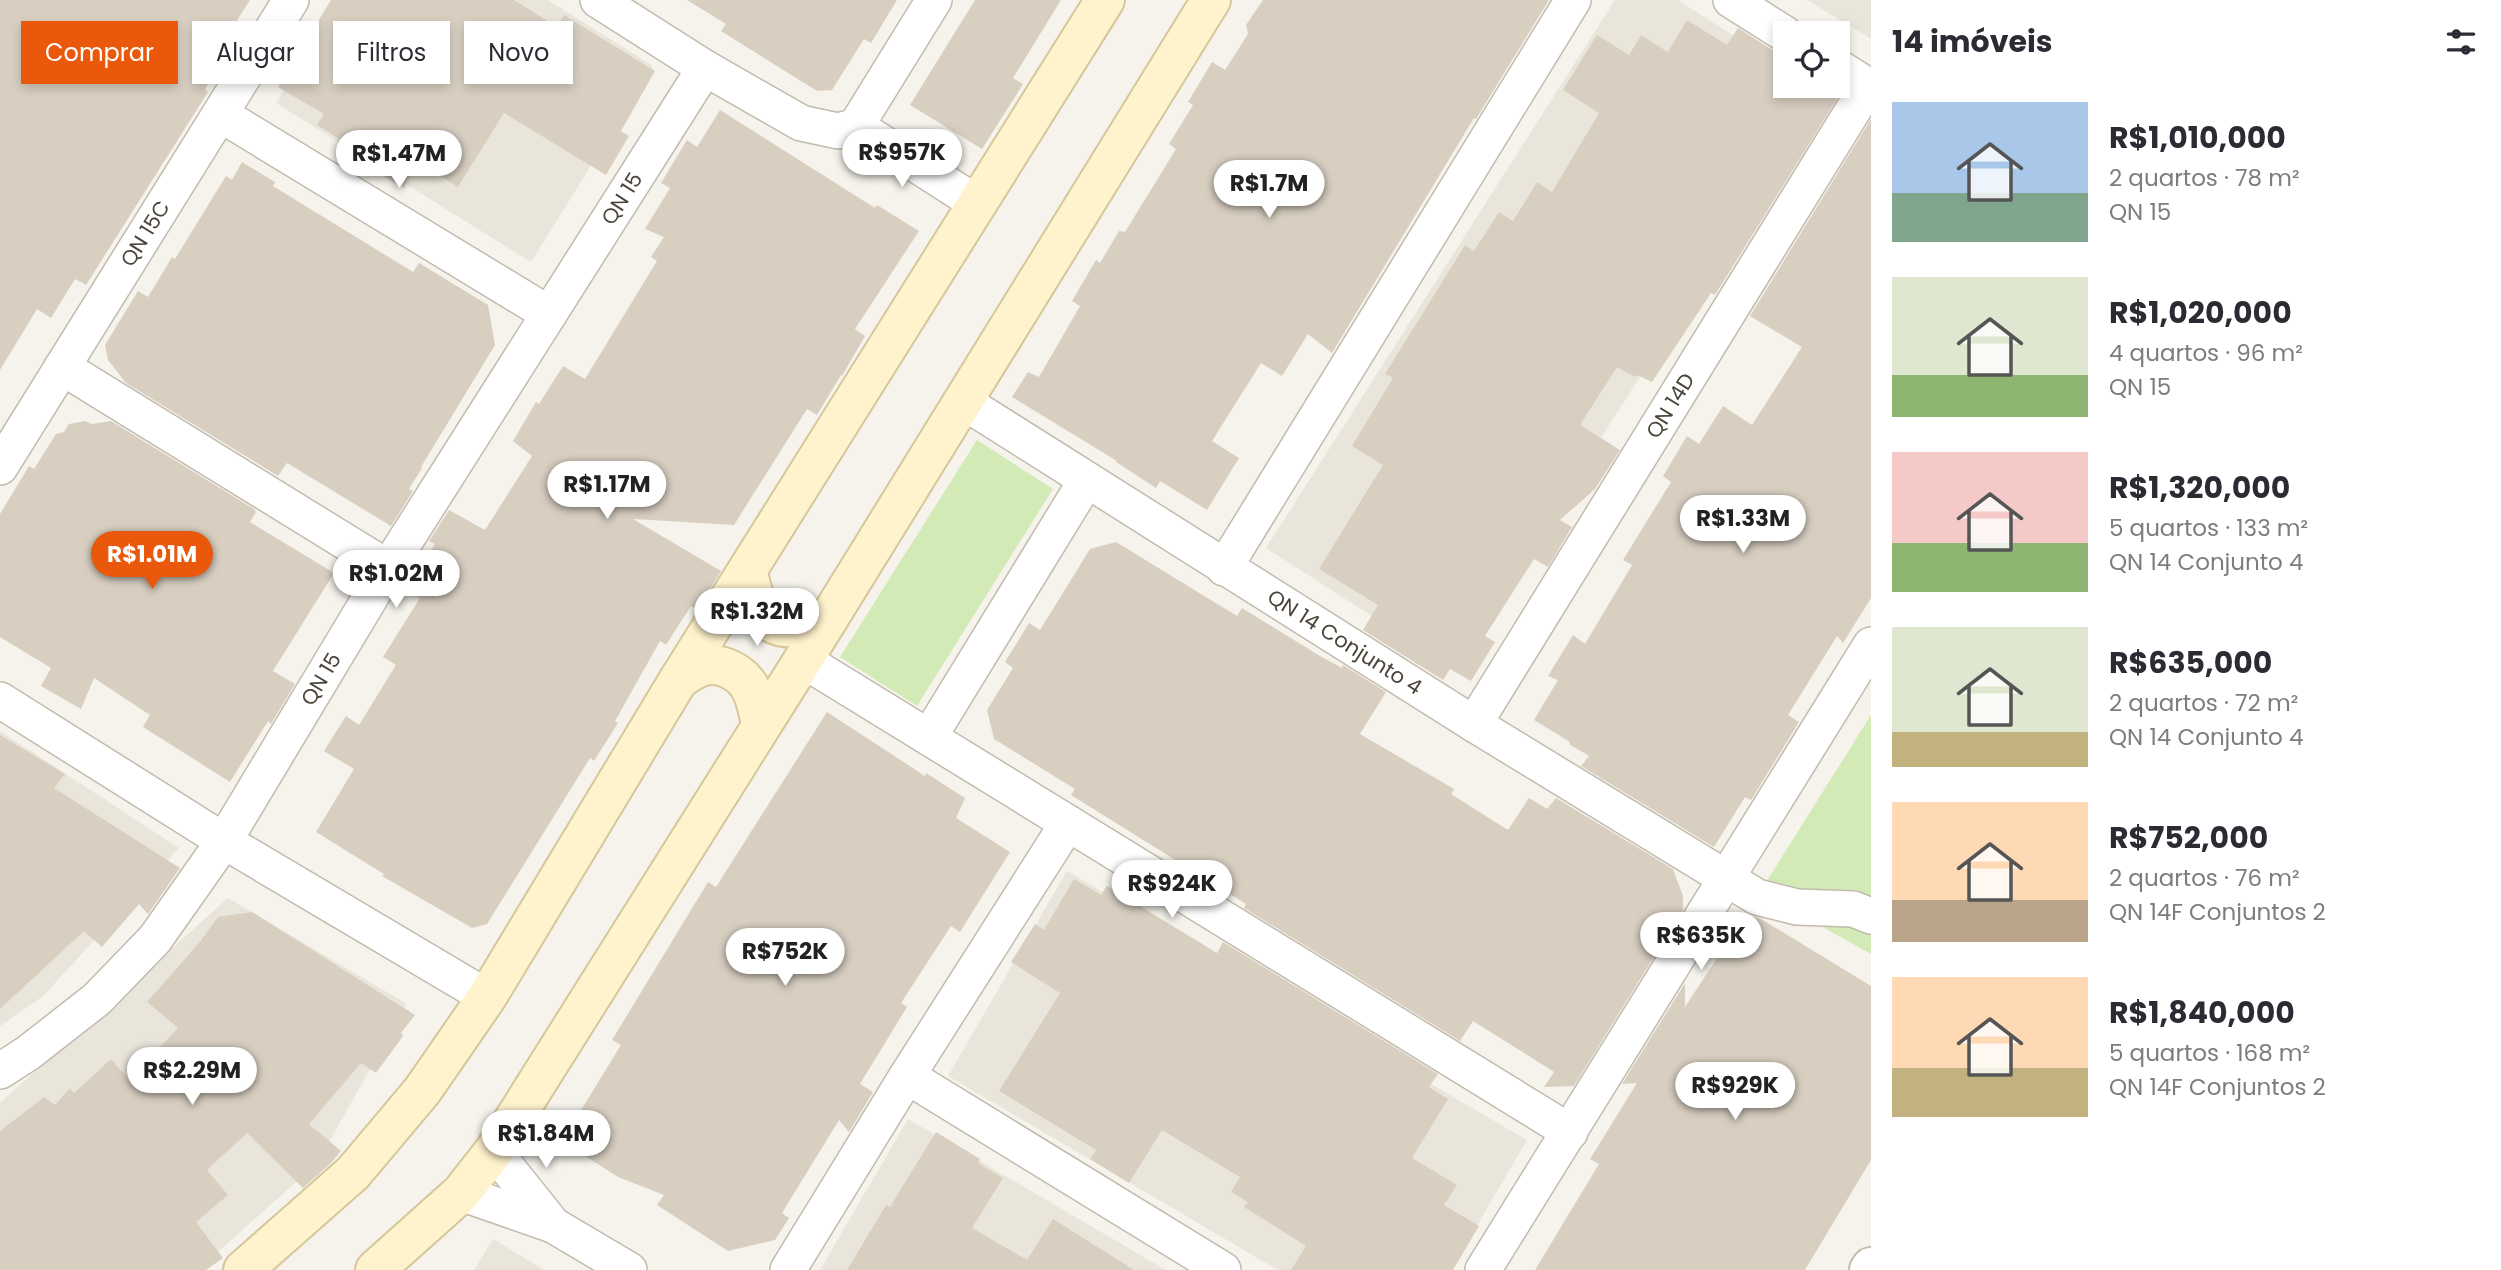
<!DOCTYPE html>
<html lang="pt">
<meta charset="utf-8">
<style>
:root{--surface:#fff;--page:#f2f2f3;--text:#2b2b33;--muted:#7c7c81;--accent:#ea580c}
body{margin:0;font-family:Poppins,sans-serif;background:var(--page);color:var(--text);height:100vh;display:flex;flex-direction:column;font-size:26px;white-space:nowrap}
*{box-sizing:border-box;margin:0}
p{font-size:23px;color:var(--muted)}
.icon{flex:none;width:38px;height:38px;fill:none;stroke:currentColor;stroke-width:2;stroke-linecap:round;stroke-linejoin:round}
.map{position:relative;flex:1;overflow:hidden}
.side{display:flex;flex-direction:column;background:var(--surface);width:630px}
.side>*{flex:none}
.hud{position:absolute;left:21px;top:21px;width:665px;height:63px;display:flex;gap:14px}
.buttons{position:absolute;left:1773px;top:21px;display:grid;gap:14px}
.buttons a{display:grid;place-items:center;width:77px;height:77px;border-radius:0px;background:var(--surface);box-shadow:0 4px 10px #0003;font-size:35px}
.price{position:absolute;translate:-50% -60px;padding:0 16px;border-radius:24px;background:#fff;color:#222;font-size:23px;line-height:46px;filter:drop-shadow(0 2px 4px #0008)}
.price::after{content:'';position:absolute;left:50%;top:42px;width:21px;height:16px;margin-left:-10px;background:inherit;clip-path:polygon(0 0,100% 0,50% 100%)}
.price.active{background:var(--accent);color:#fff}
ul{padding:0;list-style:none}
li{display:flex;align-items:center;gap:21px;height:175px;padding:0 21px}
li span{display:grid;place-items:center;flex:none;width:196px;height:140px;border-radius:0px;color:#555}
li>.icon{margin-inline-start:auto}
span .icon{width:84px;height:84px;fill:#fffc;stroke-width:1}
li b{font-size:30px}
h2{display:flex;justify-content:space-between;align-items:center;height:84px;padding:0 21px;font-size:30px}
.chip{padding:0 24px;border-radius:0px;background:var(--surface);box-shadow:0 4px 10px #0003;font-size:24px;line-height:63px}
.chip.active{background:var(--accent);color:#fff}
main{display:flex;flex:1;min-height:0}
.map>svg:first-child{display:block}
</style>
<main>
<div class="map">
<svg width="1871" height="1270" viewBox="0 0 1871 1270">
<rect width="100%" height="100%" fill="#f6f3ec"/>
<!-- residential -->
<g fill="#eae5da">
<path d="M340,0H548L653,66L531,262L276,103Z"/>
<path d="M1615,0H1678L1785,69V86H1811L1821,92L1454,669L1266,548Z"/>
<path d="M1807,0H1871V39Z"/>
<path d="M0,731L179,848L42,997L0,1026Z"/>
<path d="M1067,871L1527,1140L1451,1270H1278L948,1076Z"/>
<path d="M228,898L407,1004L317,1163L198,1270H0V1103Z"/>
<path d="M908,1119L1166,1270H820Z"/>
<path d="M493,1239L544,1270H474Z"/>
</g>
<!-- green -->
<g fill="#d2eab5">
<path d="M977,440L1053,489L917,706L840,657Z"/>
<path d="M1871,715V954L1760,892Z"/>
</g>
<!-- building -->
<g fill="#d8cfc1">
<path d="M0,0H250L221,45L229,50L205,89L208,92L86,285L75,279L51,318L37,309L0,370Z"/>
<path d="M331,0H514L557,27L564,15L655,71L621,131L629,136L606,175L504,113L458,187L416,161L404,188L364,165L369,157L317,125L324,114L278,87Z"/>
<path d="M687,0H897L871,43L864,39L832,90L817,91L721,31L726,24Z"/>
<path d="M975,0H1061L1013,78L1023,84L982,149L910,105Z"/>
<path d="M1263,0H1549L1476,119L1474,118L1332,353L1308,334L1282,376L1261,363L1212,441L1239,458L1207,510L1160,481L1156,488L1116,462L1117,461L1012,397L1028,372L1039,377L1080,306L1072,301L1096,260L1100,263L1119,231L1125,232L1176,149L1169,144L1193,105L1188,102L1212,62L1225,70L1248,34L1246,25Z"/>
<path d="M1687,20L1727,45L1738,28L1777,53L1773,60L1785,67V86H1816L1837,99L1715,295L1711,293L1652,382L1637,375L1635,377L1617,367L1580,425L1620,450L1595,489L1560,520L1572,527L1548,567L1534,559L1485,636L1495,642L1471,681L1450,669L1443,680L1363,630L1378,605L1319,569L1383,465L1352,446L1393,378L1385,374L1465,245L1474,251L1499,212L1513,221L1537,182L1552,192L1599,113L1563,90L1597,35L1629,55L1641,35L1668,52Z"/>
<path d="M720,110L875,208L877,205L919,231L855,329L865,336L842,376L841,375L817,415L807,409L734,525L633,519L721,571L697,610L691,606L666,645L660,641L615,721L618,723L594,761L590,758L487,924L472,928L382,876L384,874L316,832L354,769L324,751L346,716L359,725L396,665L383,657L420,598L410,594L434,554L430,552L435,544L429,541L449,510L485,530L532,456L513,441L536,402L539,404L563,366L585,379L657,261L651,257L664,237L645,229L670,188L661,183L687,140L697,147Z"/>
<path d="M1871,119V598L1843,643L1837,636L1788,715L1799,722L1751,800L1745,797L1714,847L1581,766L1589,756L1569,744L1570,742L1534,720L1558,680L1548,676L1573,635L1585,644L1632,565L1623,560L1671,482L1663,476L1687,436L1699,444L1723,406L1752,425L1802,347L1750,316Z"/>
<path d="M242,162L275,182L273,186L413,272L419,263L488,305L495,345L421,467L422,468L409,489L413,491L391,526L287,463L278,476L126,383L108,360L105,345L138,291L148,297L172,257L175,259L226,176L232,180Z"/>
<path d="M85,421L92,424L111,421L254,509L256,512L250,522L334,573L273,671L295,684L271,724L268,721L230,782L143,727L150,715L94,678L81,709L41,686L51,668L0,637V514L29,466L34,469L56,434L64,432L69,424Z"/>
<path d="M1116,542L1237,616L1242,608L1320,656L1342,668L1343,665L1386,692L1360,734L1454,789L1451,794L1508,830L1529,798L1547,809L1556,798L1673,869L1683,896V910L1574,1086L1544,1087L1554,1072L1473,1021L1460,1041L1244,908L1246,904L1071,795L1075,789L994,739L987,710L1013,668L1005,662L1029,623L1040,630L1090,549Z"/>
<path d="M827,712L925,776L926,773L965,798L956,818L1010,852L960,932L951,926L901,1003L907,1007L860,1084L873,1092L849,1132L839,1120L782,1213L789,1218L775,1240L728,1251L657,1205L664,1195L618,1177L562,1141L621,1045L612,1040L708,882L716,887Z"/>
<path d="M0,735L65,774L54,788L180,868L148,914L139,904L102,947L84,931L0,1009Z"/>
<path d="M1074,879L1101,895L1107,886L1217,953L1223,942L1438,1074L1429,1087L1448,1099L1412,1158L1457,1185L1444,1205L1479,1226L1453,1270H1291L1306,1246L1244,1207L1248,1202L1231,1192L1240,1177L1162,1130L1129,1183L1090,1159L1096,1150L999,1091L1060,993L1011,962L1035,924L1044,930Z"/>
<path d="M252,912L415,1015L401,1033L403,1036L376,1073L361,1063L309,1124L341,1151L331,1163L303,1188L247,1133L207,1170L228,1195L196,1222L223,1258L206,1270H0V1131L44,1097L55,1105L70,1088L74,1093L111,1059L129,1080L178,1028L147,1002L199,943L218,917Z"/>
<path d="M1751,916L1761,919L1871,986V1160L1805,1270H1535L1599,1164L1590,1159L1637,1083L1622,1084L1685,983V1007L1738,926Z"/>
<path d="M936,1132L980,1159L978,1163L1003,1178L972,1228L1027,1260L1053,1219L1134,1270H847L886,1205L890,1207Z"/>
</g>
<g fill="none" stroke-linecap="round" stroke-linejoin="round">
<!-- minor casing -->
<g stroke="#c2bbae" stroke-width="38">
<g id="minor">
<path d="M598,0L705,68L801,123L838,131L856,126L934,0"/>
<path d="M1731,0L1785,34"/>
<path d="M1838,67L1871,88"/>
<path d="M220,114L549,314"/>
<path d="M856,126L978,204"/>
<path d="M62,367L388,568"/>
<path id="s1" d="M964,402L1474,724L1757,897L1797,907L1853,909L1871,916"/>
<path id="s2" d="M0,467L291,0"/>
<path d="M1224,568L1573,0"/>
<path d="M803,660L1570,1132"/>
<path d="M0,700L224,841L487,997"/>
<path id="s3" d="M1474,724L1868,86"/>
<path d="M929,737L1086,481"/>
<path id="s4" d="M0,1071L28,1053L97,999L155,939L224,841L388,568L705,68"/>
<path d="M907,1076L1223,1270"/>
<path d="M494,1151L553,1225"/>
<path d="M461,1193L553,1225L629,1270"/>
<path d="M788,1270L907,1076L1068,823"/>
<path d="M1483,1270L1871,645"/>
</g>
</g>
<!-- tertiary casing -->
<g stroke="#c2bbae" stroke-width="42">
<path id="tertiary" d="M1869,1270L1871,1267"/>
</g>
<!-- secondary casing -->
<g stroke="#d6c79b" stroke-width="42">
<g id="secondary">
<path d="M748,572C759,627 774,636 827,621"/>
<path d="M679,679C685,676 691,671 698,668C715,660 736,669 747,683C756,695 758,711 761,725"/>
<path d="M243,1270L353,1173L422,1091L487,997L679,679L1105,0"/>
<path d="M375,1270L461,1193L494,1151L803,660L1211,0"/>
</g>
</g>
<!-- minor -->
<use href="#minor" stroke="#fff" stroke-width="35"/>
<!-- tertiary -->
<use href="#tertiary" stroke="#fff" stroke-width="38"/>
<!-- secondary -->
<use href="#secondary" stroke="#fff3cd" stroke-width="38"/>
</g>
<g text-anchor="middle" stroke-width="5" stroke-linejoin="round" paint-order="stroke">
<!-- street labels -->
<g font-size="21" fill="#4b4439" stroke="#fff">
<text dy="7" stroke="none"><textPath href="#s4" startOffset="1080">QN 15</textPath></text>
<text dy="7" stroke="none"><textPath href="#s2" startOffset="275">QN 15C</textPath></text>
<text dy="7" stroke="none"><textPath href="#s3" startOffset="374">QN 14D</textPath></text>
<text dy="7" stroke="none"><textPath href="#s1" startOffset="450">QN 14 Conjunto 4</textPath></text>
<text dy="7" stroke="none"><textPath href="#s4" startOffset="513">QN 15</textPath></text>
</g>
</g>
</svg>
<div class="buttons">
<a><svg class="icon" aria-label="locate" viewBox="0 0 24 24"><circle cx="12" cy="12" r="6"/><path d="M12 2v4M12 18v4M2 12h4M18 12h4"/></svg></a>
</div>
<b class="price" style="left:902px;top:189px">R$957K</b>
<b class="price" style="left:399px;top:190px">R$1.47M</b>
<b class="price" style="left:1269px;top:220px">R$1.7M</b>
<b class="price" style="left:607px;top:521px">R$1.17M</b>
<b class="price" style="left:1743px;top:555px">R$1.33M</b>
<b class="price active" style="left:152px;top:591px">R$1.01M</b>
<b class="price" style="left:396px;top:610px">R$1.02M</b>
<b class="price" style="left:757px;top:648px">R$1.32M</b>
<b class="price" style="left:1172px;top:920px">R$924K</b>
<b class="price" style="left:1701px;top:972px">R$635K</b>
<b class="price" style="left:785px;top:988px">R$752K</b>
<b class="price" style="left:192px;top:1107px">R$2.29M</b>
<b class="price" style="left:1735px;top:1122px">R$929K</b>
<b class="price" style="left:546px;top:1170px">R$1.84M</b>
<div class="hud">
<a class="chip active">Comprar</a>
<a class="chip">Alugar</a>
<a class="chip">Filtros</a>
<a class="chip">Novo</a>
</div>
</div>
<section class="side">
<h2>14 imóveis<svg class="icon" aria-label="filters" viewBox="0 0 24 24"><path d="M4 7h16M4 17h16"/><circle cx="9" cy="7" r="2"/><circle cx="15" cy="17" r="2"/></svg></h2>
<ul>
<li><span style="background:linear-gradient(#a9c7e8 65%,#7fa58c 0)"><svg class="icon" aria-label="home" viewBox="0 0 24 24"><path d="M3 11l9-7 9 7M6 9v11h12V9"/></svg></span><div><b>R$1,010,000</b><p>2 quartos · 78 m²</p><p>QN 15</p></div></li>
<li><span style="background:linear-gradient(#dfe7d0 70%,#8fb573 0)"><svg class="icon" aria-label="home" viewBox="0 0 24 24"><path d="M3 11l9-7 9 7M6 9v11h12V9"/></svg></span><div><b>R$1,020,000</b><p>4 quartos · 96 m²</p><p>QN 15</p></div></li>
<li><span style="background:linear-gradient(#f6c9c9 65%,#8fb573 0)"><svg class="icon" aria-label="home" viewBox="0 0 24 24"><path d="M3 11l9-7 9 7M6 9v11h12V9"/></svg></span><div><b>R$1,320,000</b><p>5 quartos · 133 m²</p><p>QN 14 Conjunto 4</p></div></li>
<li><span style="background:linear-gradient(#dfe7d0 75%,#c2b280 0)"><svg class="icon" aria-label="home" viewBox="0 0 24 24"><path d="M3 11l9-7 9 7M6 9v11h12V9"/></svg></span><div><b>R$635,000</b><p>2 quartos · 72 m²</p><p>QN 14 Conjunto 4</p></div></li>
<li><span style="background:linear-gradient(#ffd9b3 70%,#b9a48a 0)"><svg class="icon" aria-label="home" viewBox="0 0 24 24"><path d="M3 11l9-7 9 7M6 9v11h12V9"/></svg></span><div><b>R$752,000</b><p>2 quartos · 76 m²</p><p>QN 14F Conjuntos 2</p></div></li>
<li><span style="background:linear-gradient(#ffd9b3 65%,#c2b280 0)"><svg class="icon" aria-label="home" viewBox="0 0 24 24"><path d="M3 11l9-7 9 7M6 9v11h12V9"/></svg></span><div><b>R$1,840,000</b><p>5 quartos · 168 m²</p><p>QN 14F Conjuntos 2</p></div></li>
</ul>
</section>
</main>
